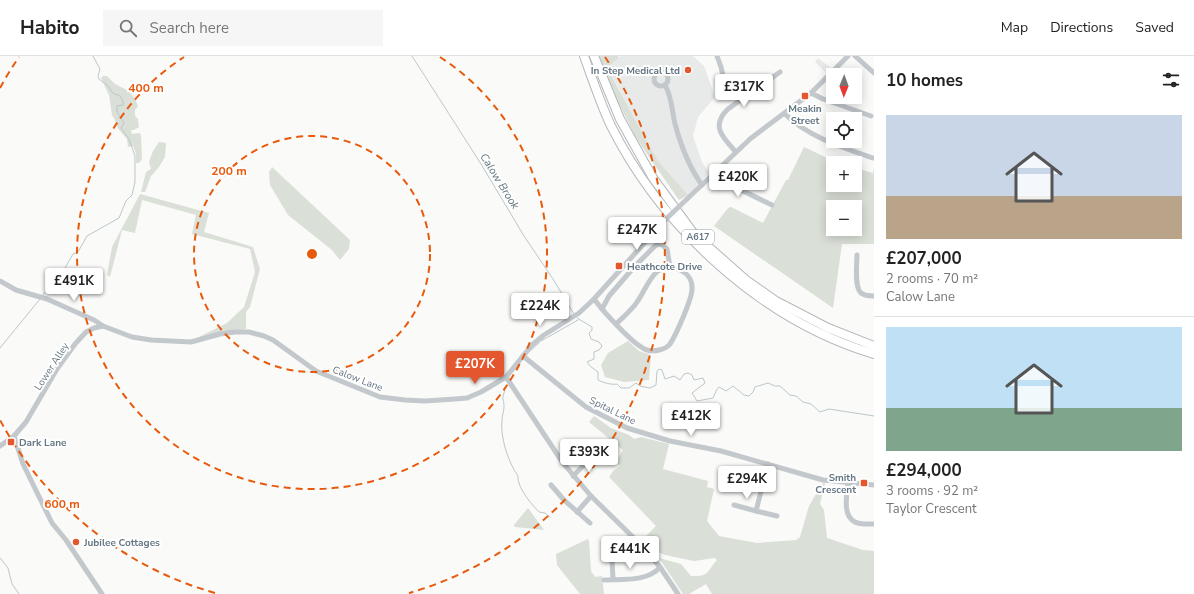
<!DOCTYPE html>
<meta charset="utf-8">
<style>
:root{--surface:#fff;--page:#f6f6f6;--text:#222;--muted:#767676;--line:#e0e0e0;--accent:#e4572e}
body{margin:0;font-family:"Nunito Sans",sans-serif;background:var(--page);color:var(--text);height:100vh;display:flex;flex-direction:column;font-size:15px;white-space:nowrap}
*{box-sizing:border-box;margin:0}
p{font-size:13px;color:var(--muted)}
.icon{flex:none;width:22px;height:22px;fill:none;stroke:currentColor;stroke-width:2;stroke-linecap:round;stroke-linejoin:round}
.map{position:relative;flex:1;overflow:hidden}
.drawer{display:flex;flex-direction:column;background:var(--surface);width:320px}
.drawer>*{flex:none}
.needle{width:26px;rotate:181deg}
.tools{position:absolute;left:826px;top:12px;display:grid;gap:8px}
.tools a{display:grid;place-items:center;width:36px;height:36px;border-radius:0px;background:var(--surface);box-shadow:0 2px 10px #0003;font-size:20px}
.price{position:absolute;translate:-50% -34px;padding:0 9px;border-radius:4px;background:#fff;color:#222;font-size:13px;line-height:26px;filter:drop-shadow(0 1px 2px #0008)}
.price::after{content:'';position:absolute;left:50%;top:24px;width:12px;height:9px;margin-left:-6px;background:inherit;clip-path:polygon(0 0,100% 0,50% 100%)}
.price.current{background:var(--accent);color:#fff}
ul{padding:0;list-style:none}
li{display:grid;align-content:center;gap:8px;height:212px;padding:0 12px}
li+li{border-top:1px solid var(--line)}
li span{display:grid;place-items:center;height:124px;border-radius:0px;color:#555}
li>.icon{margin-inline-start:auto}
span .icon{width:72px;height:72px;fill:#fffc;stroke-width:1}
li b{font-size:17px}
h2{display:flex;justify-content:space-between;align-items:center;height:48px;padding:0 12px;font-size:17px}
header{display:flex;align-items:center;gap:24px;box-sizing:border-box;height:56px;padding:0 20px;background:var(--surface);border-bottom:1px solid var(--line)}
header strong{font-size:19px}
nav{display:flex;gap:22px;margin-inline-start:auto;font-size:14px}
.search{width:280px;height:36px;background:var(--page);display:flex;align-items:center;gap:10px;box-sizing:border-box;padding:0 14px;border-radius:0px;color:var(--muted);font-size:15px}
main{display:flex;flex:1;min-height:0}
.map>svg:first-child{display:block}
</style>
<header>
<strong>Habito</strong>
<div class="search"><svg class="icon" aria-label="search" viewBox="0 0 24 24"><circle cx="10" cy="10" r="6"/><path d="M15 15l6 6"/></svg>Search here</div>
<nav><a>Map</a><a>Directions</a><a>Saved</a></nav>
</header>
<main>
<div class="map">
<svg width="874" height="538" viewBox="0 0 874 538">
<rect width="100%" height="100%" fill="#fafaf8"/>
<!-- built -->
<g fill="#e8e9e9">
<path d="M620,0H693L704,10L715,41L698,61L693,80L702,106L709,117L688,139L658,105L607,11Z"/>
<path d="M818,2L831,12L827,18L815,6Z"/>
</g>
<!-- green -->
<g fill="#dadfd7" fill-rule="evenodd">
<path d="M596,0H617L619,1L607,12L658,105L688,139L679,144L636,82L603,16Z"/>
<path d="M103,20H107L115,28L129,35L135,43L138,50L135,54V60L138,63L139,71L134,74H131L132,78L140,77L141,80L142,103L139,107H136V98L133,90L128,91L127,83L117,71L115,64L112,59L109,39L101,22Z"/>
<path d="M159,86L166,87L165,101L159,111L151,120L145,136H141L146,116L151,113L149,106L153,95Z"/>
<path d="M804,91L838,107H833V129H855V112L873,117L874,111V188H842L833,252L714,170L728,152L731,151L763,167L786,124H788ZM833,151H855V173H833Z"/>
<path d="M272,111L350,184L349,193L340,204L332,194L288,159L270,129L269,116Z"/>
<path d="M140,138L209,157L204,176L253,191L260,213L250,251L246,256V273L203,282H197L227,267L244,251L255,216L250,193L192,178L196,159L142,144L135,177L122,174L110,221L107,219L112,191Z"/>
<path d="M628,285L639,295L651,299L649,324L624,326L605,321L601,309L608,297Z"/>
<path d="M594,360L611,372L629,379L634,383L641,381L669,388L663,413L708,425L707,431L714,433L707,465L719,480L757,487L796,484L800,481L809,450L816,438H820L823,427H825L820,448L824,454L827,482L863,494L874,495V538H712L706,528L689,538H683L659,502L681,508L691,520C711,521 707,514 717,504L715,502L694,505L665,499L649,492L642,484L656,470L609,421L614,414L620,410L616,406L623,394L589,366Z"/>
<path d="M528,452L544,474L515,471L514,469Z"/>
<path d="M588,483L589,485L591,515L595,521L602,520L604,538H580L557,509L556,498Z"/>
</g>
<g fill="none" stroke-linecap="round" stroke-linejoin="round">
<!-- stream -->
<g stroke="#bbc7cb" stroke-width="1">
<path d="M412,0L481,108L524,180L553,223L574,258"/>
<path d="M42,240L65,212L73,198L78,196L87,180L119,162L126,145L132,139L135,126V100L129,83L121,72L124,67C121,61 116,58 117,50L123,49V45L119,39C110,38 112,34 107,29C105,27 101,25 99,23L98,20L100,13L93,0"/>
<path d="M577,262L592,271V274L589,277L591,283L599,286L602,290L599,294L594,296V303L587,306L590,310L598,316V324C604,327 612,329 617,328L621,332H629L636,327L640,330L650,332L656,329L657,315L659,313L662,314L665,323L674,320L680,324L684,318L688,317L692,319L694,324L703,322L705,327L692,337L697,345L713,342L717,333L719,331L726,335L733,330L744,339L749,340L753,336L755,331L768,327L775,330H780L790,339L796,340L803,346L811,348L820,356L829,353L874,360"/>
<path d="M541,285L578,264"/>
<path d="M0,292L40,243"/>
<path d="M529,296L539,287"/>
<path d="M505,334C501,345 504,341 504,351C504,355 502,360 502,364C500,381 508,406 518,420C517,431 531,448 539,456L545,457L550,461"/>
<path d="M0,502L8,512L12,528L19,538"/>
</g>
<!-- highway casing -->
<g stroke="#b4b9bd" stroke-width="10">
<g id="highway">
<path d="M584,0C592,22 600,46 610,68C662,172 761,264 874,298"/>
<path d="M594,0L620,63L653,122L694,178L746,224L776,245L828,272L874,290"/>
</g>
</g>
<!-- minor -->
<g stroke="#c3c8cc" stroke-width="5">
<path d="M717,0L721,11L724,24"/>
<path d="M855,0L874,17"/>
<circle cx="661" cy="23" r="7"/>
<path d="M665,29C672,41 672,55 675,68C681,90 689,111 702,129"/>
<path d="M811,37L823,43L871,60"/>
<path d="M785,58C808,81 844,92 873,102"/>
<path d="M736,96C723,82 710,70 728,53L780,16"/>
<path d="M712,120L772,149"/>
<path d="M687,143L750,83L811,37L848,0"/>
<path d="M857,199C857,208 854,231 861,237C865,240 870,240 874,240"/>
<path d="M0,225L16,234L47,243L94,264L103,270L132,281L151,284L191,286L220,278L235,276H249L264,280L273,284L316,315L380,341L405,344L425,345L455,343L467,342L481,336L506,321L532,289L544,279L579,257L594,243L666,163"/>
<path d="M594,243C603,255 634,290 647,294C654,296 665,294 670,288C676,279 691,245 692,234C694,216 672,206 658,215C650,220 643,238 637,246C632,254 623,261 616,268"/>
<path d="M602,253L609,240L635,210L656,189L661,188L667,193L670,211"/>
<path d="M523,300L586,351L627,372L670,385L721,395L823,424L874,429"/>
<path d="M506,321L563,407L591,440L642,490L660,511L678,538"/>
<path d="M14,380L23,408L52,467L66,484L102,538"/>
<path d="M0,390L14,380L26,366L57,313L75,288L86,276L94,272L103,270"/>
<path d="M768,408L756,455L777,460"/>
<path d="M573,420L592,401"/>
<path d="M848,427C847,438 842,460 855,466C860,469 868,468 874,468"/>
<path d="M551,429L564,444L590,467"/>
<path d="M734,449L756,455"/>
<path d="M577,456L591,440"/>
<path d="M612,504L613,523"/>
<path d="M604,524C622,523 648,526 660,511"/>
</g>
<!-- highway -->
<use href="#highway" stroke="#fff" stroke-width="8"/>
<!-- minor-bridge -->
<path stroke="#c3c8cc" stroke-width="5" d="M666,163L687,143"/>
</g>
<!-- distance rings -->
<g fill="none" stroke="#e8590c" stroke-width="2" stroke-dasharray="7 5">
<circle cx="312" cy="198" r="118"/>
<path d="M440 1A235 235 0 1 1 184 1"/>
<path d="M215 537A353 353 0 0 1 0 364M0 32A353 353 0 0 1 19 1M605 1A353 353 0 0 1 409 537"/>
</g>
<!-- markers -->
<g fill="#e4572e" stroke="#fff" stroke-width="1.5">
<circle cx="688" cy="14" r="4"/>
<rect x="801" y="36" width="8" height="8" rx="2"/>
<rect x="615" y="206" width="8" height="8" rx="2"/>
<rect x="7" y="382" width="8" height="8" rx="2"/>
<rect x="860" y="423" width="8" height="8" rx="2"/>
<circle cx="76" cy="486" r="4"/>
</g>
<g text-anchor="middle" stroke-width="4" stroke-linejoin="round" paint-order="stroke">
<!-- shield labels -->
<rect fill="#fff" stroke="#939fa8" stroke-width="1" x="682" y="174" width="32" height="14" rx="3"/>
<g font-size="9" font-weight="bold" fill="#657683">
<text x="698" y="184">A617</text>
</g>
<!-- poi labels -->
<g font-size="10" font-weight="bold" fill="#657683" stroke="#fff" text-anchor="start">
<text x="680" y="18" text-anchor="end">In Step Medical Ltd</text>
<text x="805" y="56" text-anchor="middle">Meakin<tspan x="805" dy="12">Street</tspan></text>
<text x="627" y="214">Heathcote Drive</text>
<text x="19" y="390">Dark Lane</text>
<text x="856" y="425" text-anchor="end">Smith<tspan x="856" dy="12">Crescent</tspan></text>
<text x="84" y="490">Jubilee Cottages</text>
</g>
<!-- street labels -->
<g font-size="10" fill="#657683" stroke="#fff">
<text transform="translate(51 310) rotate(-57)" y="4">Lower Alley</text>
<text transform="translate(358 322) rotate(21)" y="4">Calow Lane</text>
<text transform="translate(613 354) rotate(26)" y="4">Spital Lane</text>
</g>
<!-- water labels -->
<g font-size="11" font-style="italic" fill="#60757c" stroke="#fff">
<text transform="translate(500 125) rotate(58)" y="4">Calow Brook</text>
</g>
</g>
<circle cx="312" cy="198" r="6" fill="#e8590c" stroke="#fff" stroke-width="2"/>
<g font-size="12" text-anchor="middle" font-weight="bold" fill="#e8590c" stroke="#fff" stroke-width="4" stroke-linejoin="round" paint-order="stroke">
<text x="146" y="36">400 m</text>
<text x="229" y="119">200 m</text>
<text x="62" y="452">600 m</text>
</g>
</svg>
<div class="tools">
<a><svg class="needle" viewBox="-14 -14 28 28"><path d="M0-13l5 13h-10z" fill="#e53935"/><path d="M0 13l5-13h-10z" fill="#767676"/></svg></a>
<a><svg class="icon" aria-label="locate" viewBox="0 0 24 24"><circle cx="12" cy="12" r="6"/><path d="M12 2v4M12 18v4M2 12h4M18 12h4"/></svg></a>
<a>+</a>
<a>−</a>
</div>
<b class="price" style="left:744px;top:52px">£317K</b>
<b class="price" style="left:738px;top:142px">£420K</b>
<b class="price" style="left:637px;top:195px">£247K</b>
<b class="price" style="left:74px;top:246px">£491K</b>
<b class="price" style="left:540px;top:271px">£224K</b>
<b class="price current" style="left:475px;top:329px">£207K</b>
<b class="price" style="left:691px;top:381px">£412K</b>
<b class="price" style="left:589px;top:417px">£393K</b>
<b class="price" style="left:747px;top:444px">£294K</b>
<b class="price" style="left:630px;top:514px">£441K</b>
</div>
<section class="drawer">
<h2>10 homes<svg class="icon" aria-label="filters" viewBox="0 0 24 24"><path d="M4 7h16M4 17h16"/><circle cx="9" cy="7" r="2"/><circle cx="15" cy="17" r="2"/></svg></h2>
<ul>
<li><span style="background:linear-gradient(#c9d6e8 65%,#b9a48a 0)"><svg class="icon" aria-label="home" viewBox="0 0 24 24"><path d="M3 11l9-7 9 7M6 9v11h12V9"/></svg></span><div><b>£207,000</b><p>2 rooms · 70 m²</p><p>Calow Lane</p></div></li>
<li><span style="background:linear-gradient(#bfe0f5 65%,#7fa58c 0)"><svg class="icon" aria-label="home" viewBox="0 0 24 24"><path d="M3 11l9-7 9 7M6 9v11h12V9"/></svg></span><div><b>£294,000</b><p>3 rooms · 92 m²</p><p>Taylor Crescent</p></div></li>
</ul>
</section>
</main>
